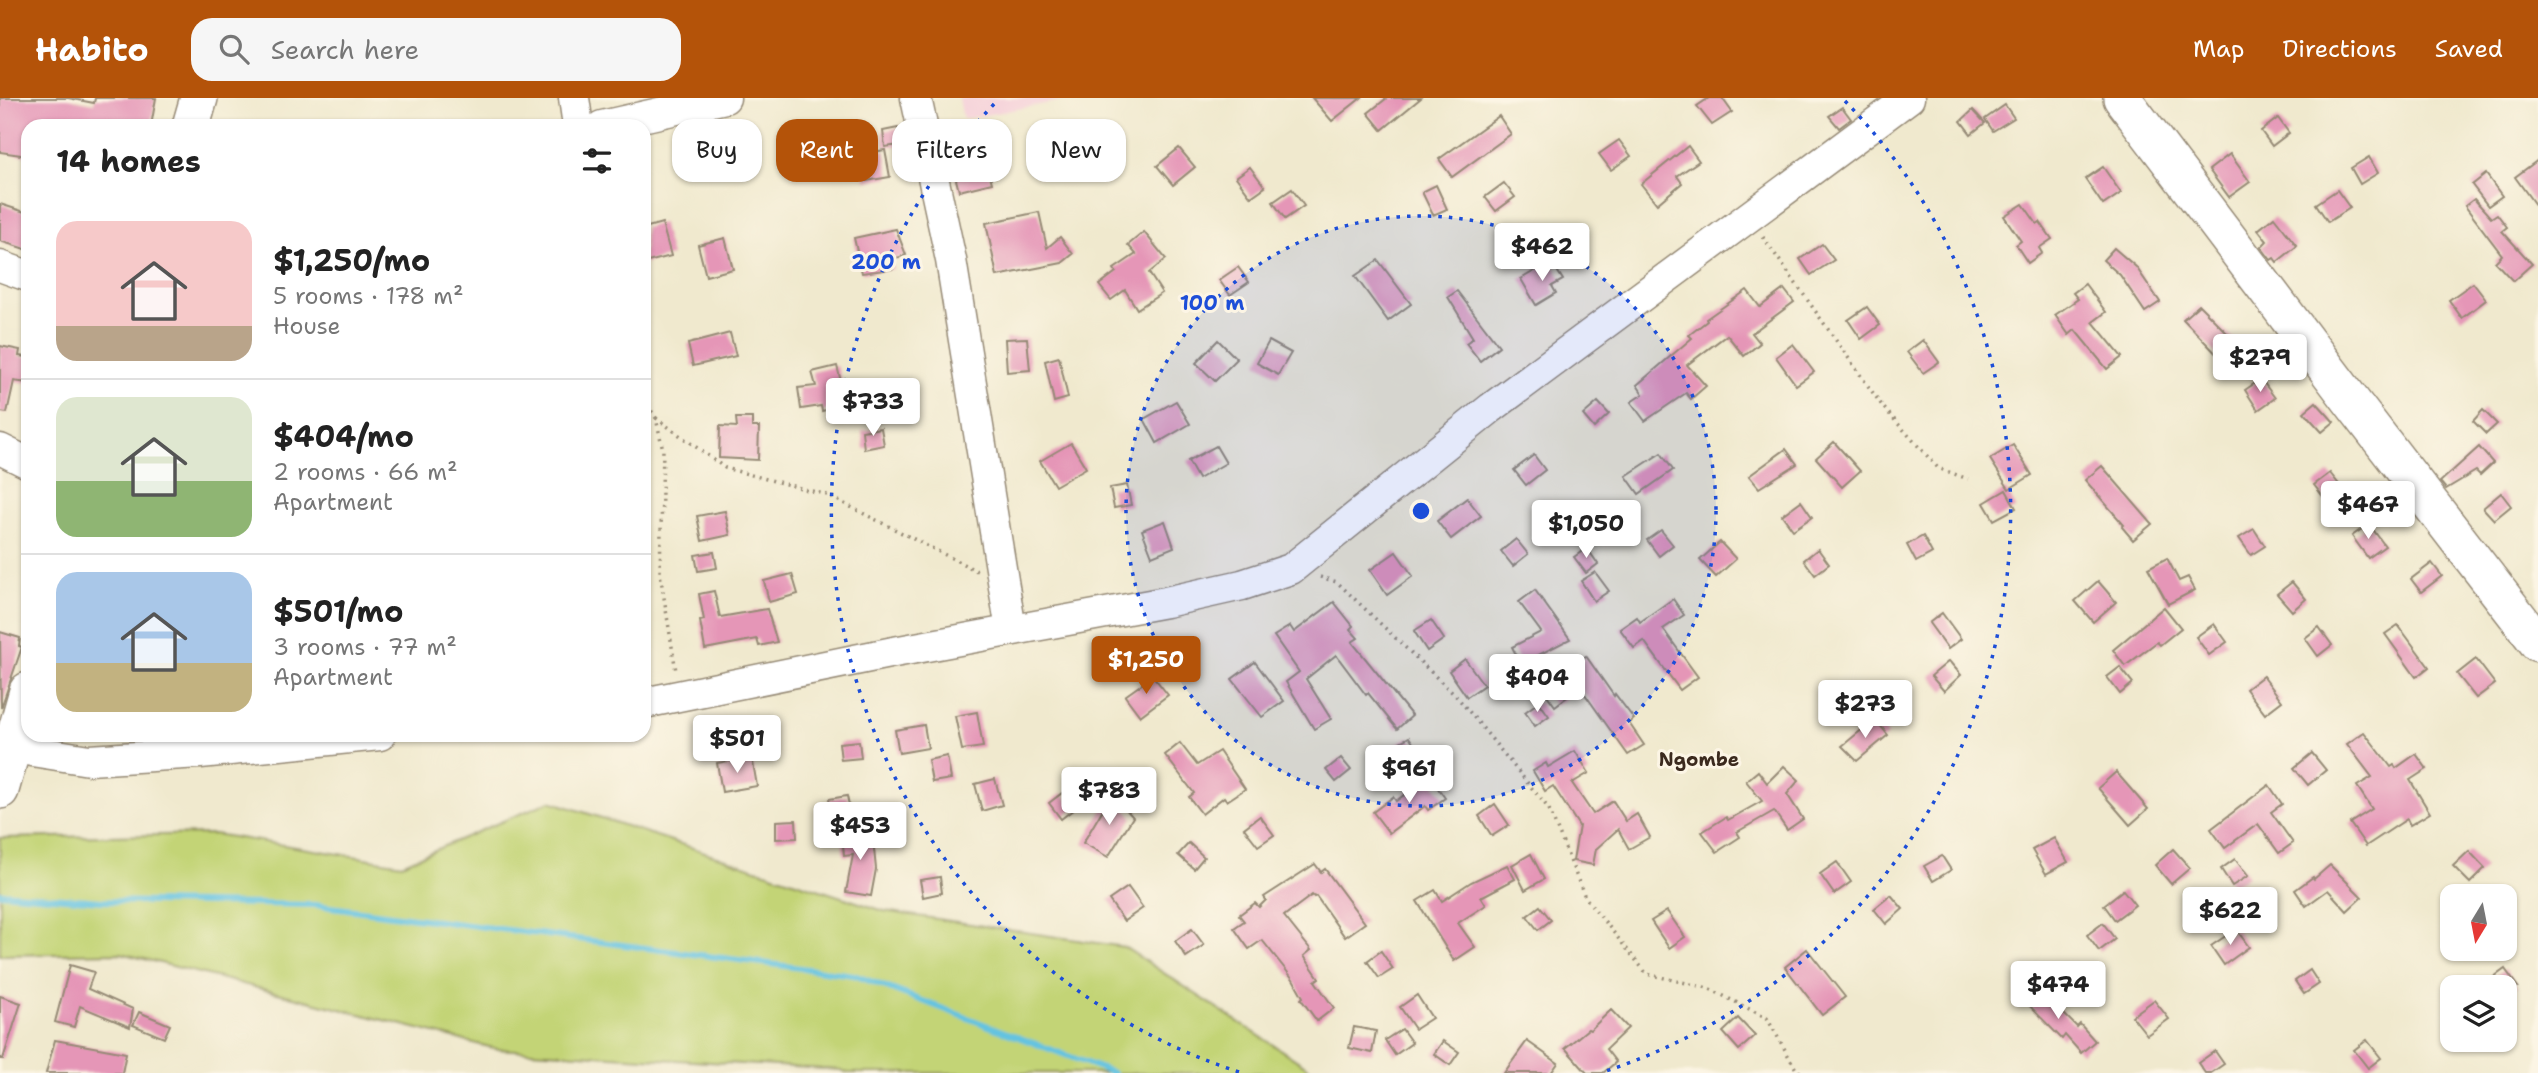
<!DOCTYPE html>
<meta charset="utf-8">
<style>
:root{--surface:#fff;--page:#f6f6f6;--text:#222;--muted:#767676;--line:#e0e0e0;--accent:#b45309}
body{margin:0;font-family:"Shantell Sans",sans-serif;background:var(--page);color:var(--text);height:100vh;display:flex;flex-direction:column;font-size:26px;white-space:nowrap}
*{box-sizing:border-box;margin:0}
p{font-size:23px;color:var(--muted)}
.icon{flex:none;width:38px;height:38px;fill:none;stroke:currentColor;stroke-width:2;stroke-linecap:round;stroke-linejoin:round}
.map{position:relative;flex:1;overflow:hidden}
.side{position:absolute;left:21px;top:21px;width:630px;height:623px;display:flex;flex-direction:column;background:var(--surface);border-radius:21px;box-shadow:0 2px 5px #0004}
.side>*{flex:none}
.top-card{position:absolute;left:672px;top:21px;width:665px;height:63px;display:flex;gap:14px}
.needle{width:46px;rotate:190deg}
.buttons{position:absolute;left:2440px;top:786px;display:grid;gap:14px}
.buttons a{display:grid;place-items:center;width:77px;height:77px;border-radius:14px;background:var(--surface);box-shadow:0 2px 5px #0004;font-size:35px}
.price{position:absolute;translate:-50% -60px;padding:0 16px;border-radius:7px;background:#fff;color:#222;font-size:23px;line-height:46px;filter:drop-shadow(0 2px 4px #0008)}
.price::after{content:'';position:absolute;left:50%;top:42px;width:21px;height:16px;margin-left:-10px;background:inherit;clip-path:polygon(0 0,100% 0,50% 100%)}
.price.on{background:var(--accent);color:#fff}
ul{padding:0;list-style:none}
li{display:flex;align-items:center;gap:21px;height:175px;padding:0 35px}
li+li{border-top:2px solid var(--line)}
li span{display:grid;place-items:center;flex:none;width:196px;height:140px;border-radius:21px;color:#555}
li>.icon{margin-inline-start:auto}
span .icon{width:84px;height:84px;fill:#fffc;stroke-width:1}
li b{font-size:30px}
h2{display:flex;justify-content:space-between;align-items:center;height:84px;padding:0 35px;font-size:30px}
.tag{padding:0 24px;border-radius:21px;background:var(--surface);box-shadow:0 2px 5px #0004;font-size:24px;line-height:63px}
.tag.on{background:var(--accent);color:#fff}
header{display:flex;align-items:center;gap:42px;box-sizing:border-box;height:98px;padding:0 35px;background:var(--accent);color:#fff}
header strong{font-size:33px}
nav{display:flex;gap:38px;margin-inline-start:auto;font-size:24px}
.search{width:490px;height:63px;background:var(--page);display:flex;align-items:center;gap:18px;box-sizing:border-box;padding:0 24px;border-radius:21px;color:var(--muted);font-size:26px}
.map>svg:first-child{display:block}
</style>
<header>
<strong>Habito</strong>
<div class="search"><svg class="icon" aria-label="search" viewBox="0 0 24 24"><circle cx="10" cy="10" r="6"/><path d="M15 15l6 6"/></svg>Search here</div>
<nav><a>Map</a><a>Directions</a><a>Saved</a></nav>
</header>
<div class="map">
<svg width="2538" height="975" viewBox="0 0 2538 975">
<rect width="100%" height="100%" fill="#fcf5e5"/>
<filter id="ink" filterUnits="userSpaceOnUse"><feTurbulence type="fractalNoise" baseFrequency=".0143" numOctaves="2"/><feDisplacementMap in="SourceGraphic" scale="14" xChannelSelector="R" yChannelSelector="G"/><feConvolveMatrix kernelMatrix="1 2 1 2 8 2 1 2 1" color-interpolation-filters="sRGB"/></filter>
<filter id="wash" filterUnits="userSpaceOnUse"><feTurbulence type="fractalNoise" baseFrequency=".00686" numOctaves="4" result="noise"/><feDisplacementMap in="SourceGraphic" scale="28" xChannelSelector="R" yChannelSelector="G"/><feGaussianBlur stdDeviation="1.57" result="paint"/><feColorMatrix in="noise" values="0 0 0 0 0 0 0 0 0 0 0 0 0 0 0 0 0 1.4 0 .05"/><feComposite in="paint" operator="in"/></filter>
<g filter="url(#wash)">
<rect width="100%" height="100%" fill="#f0e9ce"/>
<!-- built -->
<path fill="#f5cfd9" d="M959,0H1078L963,21Z"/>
<!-- green -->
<path fill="#c3d476" stroke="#7f7f4a" stroke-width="2" d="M550,703L884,813L1124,849L1316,975H848L841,972L497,951L121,855L0,857V740L214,736L402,766Z"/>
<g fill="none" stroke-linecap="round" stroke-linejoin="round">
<!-- stream -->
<path stroke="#63c3e1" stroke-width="6" d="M0,795L102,803L315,807L854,877L1113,975"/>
</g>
<g id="blocks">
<!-- building -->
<g fill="#e596b7">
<path d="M0,0H68L94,5L95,0H156L151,28H93L72,23L70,28H28V58L0,54Z"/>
<path d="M1312,0H1361L1332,23Z"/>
<path d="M1387,0H1421L1382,32L1368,15Z"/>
<path d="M1709,0H1722L1732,14L1712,27L1697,8Z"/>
<path d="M2005,7L2014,20L1993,33L1985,21Z"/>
<path d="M1842,9L1851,21L1839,30L1829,18Z"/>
<path d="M1973,12L1985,25L1971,36L1961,23Z"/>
<path d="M1499,18L1511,36L1452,79L1439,61Z"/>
<path d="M2278,20L2289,35L2272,48L2261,33Z"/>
<path d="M898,30L901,47L885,49L883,33Z"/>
<path d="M1619,42L1631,58L1611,72L1599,56Z"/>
<path d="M1688,48L1699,63L1677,78L1682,85L1657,106L1641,86Z"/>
<path d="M1179,50L1195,69L1173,87L1157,68Z"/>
<path d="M885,52L890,79L866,83L861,56Z"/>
<path d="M2230,56L2250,84L2229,99L2209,72Z"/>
<path d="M2369,59L2378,75L2360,86L2351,70Z"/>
<path d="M986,62L992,85L959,93L953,70Z"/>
<path d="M2538,62V111L2515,79Z"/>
<path d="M1250,69L1265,89L1251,99L1236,79Z"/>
<path d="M2103,69L2121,95L2103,107L2085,81Z"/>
<path d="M2486,76L2502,98L2488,108L2472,87Z"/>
<path d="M1504,85L1515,99L1496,113L1485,99Z"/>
<path d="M1436,87L1447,111L1433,117L1422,94Z"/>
<path d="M1292,91L1304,108L1285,121L1273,104Z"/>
<path d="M2337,92L2350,110L2328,124L2316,106Z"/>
<path d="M2474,101L2491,120L2497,116L2507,129L2502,133L2532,166L2513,183L2495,164L2502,157L2465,108Z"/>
<path d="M0,106L28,115V152L0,143Z"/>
<path d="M2023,106L2037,126L2040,124L2052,141L2039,150L2042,155L2028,165L2016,147L2021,143L2004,118Z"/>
<path d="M1039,114L1047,150L1060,139L1073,156L1062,165L997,178L986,125Z"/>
<path d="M2274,119L2297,148L2277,164L2274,160L2271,162L2261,149L2267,143L2258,132Z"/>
<path d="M662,125L671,158L644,165V130Z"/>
<path d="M896,131L906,157L891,162L893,171L862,175L854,140Z"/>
<path d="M1144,134L1166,161L1149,175L1162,195L1137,211L1125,192L1111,202L1099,187L1116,174L1114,171L1136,156L1128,147Z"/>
<path d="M725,140L733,171L706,178L698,147Z"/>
<path d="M1822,146L1834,162L1811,177L1800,161Z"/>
<path d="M2114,150L2136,169L2160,204L2145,214L2120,177L2103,162Z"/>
<path d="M1378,162L1411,206L1388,223L1355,178Z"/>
<path d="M1551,163L1563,182L1552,188L1556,195L1536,207L1521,181Z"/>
<path d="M1238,169L1249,184L1230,197L1219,182Z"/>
<path d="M2473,185L2486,202L2462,220L2449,202Z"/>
<path d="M2085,186L2106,214L2093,224L2122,259L2107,271L2075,232L2069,237L2055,217L2078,201L2073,195Z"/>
<path d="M1784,191L1794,204L1752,235L1760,245L1744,258L1727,237L1687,267L1706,288L1691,301L1686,295L1645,323L1631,304L1643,296L1637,287L1692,240L1689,237L1707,223L1706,221L1747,192L1760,209Z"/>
<path d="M1457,193L1499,248L1480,263L1466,245L1473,240L1448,199Z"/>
<path d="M2199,207L2243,251L2226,266L2183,221Z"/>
<path d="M1867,209L1880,227L1861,241L1848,222Z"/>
<path d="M730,235L736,258L693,268L688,246Z"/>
<path d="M1027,240L1030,272L1007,274L1005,241Z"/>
<path d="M1218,242L1237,261L1215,283L1196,265Z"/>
<path d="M1923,242L1939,264L1923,275L1907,254Z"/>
<path d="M1269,243L1291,255L1278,277L1257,265Z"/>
<path d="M1793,246L1814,274L1796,287L1776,259Z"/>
<path d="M0,248L20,252L19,258L28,259V285L14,283L7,315L0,314Z"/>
<path d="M1059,259L1068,300L1054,304L1045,263Z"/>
<path d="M837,268L847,307L822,313L821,308L801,311L798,290L816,288L812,274Z"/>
<path d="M2261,281L2275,300L2258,312L2245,292Z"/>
<path d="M1176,303L1190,326L1157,345L1144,321Z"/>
<path d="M1598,304L1609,316L1594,330L1583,317Z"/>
<path d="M2316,304L2334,324L2322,334L2304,314Z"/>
<path d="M2483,312L2497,326L2486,336L2473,323Z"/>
<path d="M736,320H752V329H759L758,362L719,360L720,328L737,329Z"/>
<path d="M881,330L884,347L864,351L862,333Z"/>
<path d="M1834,344L1860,373L1842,389L1816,360Z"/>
<path d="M1071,345L1086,370L1055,388L1040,363Z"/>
<path d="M2013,347L2032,377L2009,391L1990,361Z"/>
<path d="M1216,348L1226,365L1198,381L1188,363Z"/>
<path d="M2479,349L2493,365L2480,377L2476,373L2446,391L2440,384Z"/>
<path d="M1786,351L1797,366L1759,390L1749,378Z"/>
<path d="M1661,355L1673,372L1639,396L1626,378Z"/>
<path d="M1534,357L1545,372L1526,387L1514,372Z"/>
<path d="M2102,368L2152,426L2133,442L2122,429L2124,427L2085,382Z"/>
<path d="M2330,375L2345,394L2329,406L2314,387Z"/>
<path d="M1127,387L1131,407L1114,410L1110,390Z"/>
<path d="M2006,392L2016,410L1994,422L1984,405Z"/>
<path d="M2501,395L2511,408L2494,422L2483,410Z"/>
<path d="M1467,400L1481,418L1451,441L1437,423Z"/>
<path d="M1801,403L1812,419L1793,432L1782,417Z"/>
<path d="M1554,412L1567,433L1553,442L1539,422Z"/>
<path d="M725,413L730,437L702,443L697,418Z"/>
<path d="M1165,423L1174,449L1152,458L1142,432Z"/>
<path d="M2369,426L2385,448L2368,460L2352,438Z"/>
<path d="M2254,431L2265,448L2251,457L2239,440Z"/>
<path d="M1661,432L1673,447L1659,458L1647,442Z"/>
<path d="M1923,438L1932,455L1916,464L1907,447Z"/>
<path d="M1516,441L1528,456L1513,468L1501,453Z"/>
<path d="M1720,444L1736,461L1716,479L1700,462Z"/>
<path d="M1587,450L1598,466L1586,475L1574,459Z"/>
<path d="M1818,451L1829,466L1815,477L1804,462Z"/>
<path d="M714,454L717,470L698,473L695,457Z"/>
<path d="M1396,454L1413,478L1387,497L1370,472Z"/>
<path d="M2167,460L2179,483L2188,479L2195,492L2168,506L2148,470Z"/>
<path d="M2432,465L2442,478L2421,494L2411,481Z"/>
<path d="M1595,474L1609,493L1594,503L1581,483Z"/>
<path d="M792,476L798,496L769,504L764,483Z"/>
<path d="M2098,483L2116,504L2093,524L2075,503Z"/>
<path d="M2292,484L2306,501L2292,513L2277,496Z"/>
<path d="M1535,492L1570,541L1521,566L1512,549L1541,534L1519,504Z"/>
<path d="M714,493L720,519L767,511L777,544L759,548L757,541L705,551L700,523L704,522L699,496Z"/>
<path d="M1673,501L1684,517L1663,531L1698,579L1680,592L1644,543L1634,550L1620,531L1637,519L1640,524Z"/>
<path d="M1334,504L1353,528L1350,531L1358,540L1352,544L1412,618L1397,631L1368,595L1366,597L1336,557L1306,581L1331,621L1314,631L1286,584L1299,574L1274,538L1290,528L1294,534Z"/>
<path d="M2164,509L2181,530L2160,547L2157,544L2125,568L2113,552Z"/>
<path d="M1942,515L1961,541L1948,551L1929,525Z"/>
<path d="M1431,522L1444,541L1427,553L1414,533Z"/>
<path d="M2214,526L2227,544L2209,557L2196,539Z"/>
<path d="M2398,527L2429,569L2416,579L2385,536Z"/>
<path d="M2319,529L2332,547L2318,558L2305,540Z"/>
<path d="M0,534L20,540L19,548L22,549L1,610Z"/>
<path d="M1586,558L1614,598L1615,596L1634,621L1629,625L1644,647L1628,657L1582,592L1579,590L1555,608L1542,590Z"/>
<path d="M1465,561L1484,587L1467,599L1449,573Z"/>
<path d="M2476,561L2495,586L2476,600L2457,576Z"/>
<path d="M1949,563L1961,577L1944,593L1931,578Z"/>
<path d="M1255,564L1284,603L1262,619L1232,581Z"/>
<path d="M2120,569L2133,585L2120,596L2107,579Z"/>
<path d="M1153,578L1168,597L1140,618L1125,598Z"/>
<path d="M2263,578L2282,603L2265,616L2246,591Z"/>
<path d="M1539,604L1549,618L1535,628L1525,614Z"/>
<path d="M977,614L983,649L962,652L955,618Z"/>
<path d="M1875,621L1888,637L1857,663L1842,648Z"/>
<path d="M924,627L928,650L899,655L895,632Z"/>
<path d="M2364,634L2391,669L2394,667L2396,670L2416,656L2427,671L2410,682L2430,715L2410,727L2407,721L2366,748L2350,725L2372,711L2357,688L2372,679L2347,646Z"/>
<path d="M1409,639L1419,654L1402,664L1393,648Z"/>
<path d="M859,643L861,660L841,662L839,645Z"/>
<path d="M1180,645L1197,667L1219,653L1245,691L1227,703L1224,699L1202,716L1189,699L1194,695L1165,657Z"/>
<path d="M1575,653L1589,675L1572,685L1593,716L1613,703L1626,723L1637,716L1650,739L1629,751L1618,731L1596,751L1593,767L1573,763L1579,728L1553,688L1545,693L1533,673L1546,665L1548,669Z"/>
<path d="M2312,655L2326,672L2308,687L2294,670Z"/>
<path d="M947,658L951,681L932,684L928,662Z"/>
<path d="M752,659L757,688L722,694L717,665Z"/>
<path d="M1341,660L1351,672L1336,684L1326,672Z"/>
<path d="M1784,668L1799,682L1787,696L1803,721L1787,732L1774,713L1737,734L1740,739L1717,754L1702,734L1726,719L1728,722L1762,703L1746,683L1758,673L1767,685Z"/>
<path d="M2116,674L2148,711L2130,727L2098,690Z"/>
<path d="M1429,678L1445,700L1428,712L1425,708L1389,735L1373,714L1393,699L1396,703Z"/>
<path d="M995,681L1002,707L982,713L975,686Z"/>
<path d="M2269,687L2282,706L2271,714L2293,745L2279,755L2258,726L2225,750L2211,731Z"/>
<path d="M1062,695L1074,711L1061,721L1049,705Z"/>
<path d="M1112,696L1133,719L1108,759L1083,745Z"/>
<path d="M847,698L851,718L833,721L829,701Z"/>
<path d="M1495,706L1509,727L1492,738L1479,718Z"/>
<path d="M1260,718L1274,737L1258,748L1244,730Z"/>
<path d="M796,722L797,740L776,741V723Z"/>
<path d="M872,732L876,771L871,798L846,794L853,757L844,758L842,735Z"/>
<path d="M2054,740L2068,764L2046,776L2032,752Z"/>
<path d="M1189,745L1204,759L1194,771L1178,757Z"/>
<path d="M2173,751L2190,770L2171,786L2155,767Z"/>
<path d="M2469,753L2485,770L2470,785L2453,768Z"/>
<path d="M1531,756L1544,781L1525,792L1512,767Z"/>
<path d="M1942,758L1951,772L1933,783L1924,768Z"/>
<path d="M2235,761L2248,778L2232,788L2221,771Z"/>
<path d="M1837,764L1851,784L1834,796L1820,776Z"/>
<path d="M1315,766L1321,774L1325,771L1365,825L1345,839L1316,798L1314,799L1312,797L1284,818L1311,852L1304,858L1319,880L1315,883L1334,910L1317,923L1301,901L1303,899L1293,881L1262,842L1249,851L1234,830L1244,823L1239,817L1255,805L1259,809L1266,802L1264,799Z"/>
<path d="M1507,767L1515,781L1481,799L1486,807L1458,825L1475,849L1454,863L1417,803L1435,792L1442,803L1471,784Z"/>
<path d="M2330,767L2362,799L2347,813L2328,792L2306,808L2295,792L2313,779L2314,781Z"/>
<path d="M940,779L942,795L923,799L920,782Z"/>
<path d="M1128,789L1143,810L1124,823L1109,802Z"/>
<path d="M2123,792L2135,807L2115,822L2104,807Z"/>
<path d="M1891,797L1903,811L1886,826L1874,811Z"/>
<path d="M1540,808L1551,822L1538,832L1527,818Z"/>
<path d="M1667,813L1685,839L1669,850L1651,823Z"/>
<path d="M2103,825L2115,841L2099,853L2087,837Z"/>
<path d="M1192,831L1204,847L1186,859L1175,843Z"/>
<path d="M2236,831L2249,849L2224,867L2211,848Z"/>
<path d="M1807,851L1845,899L1822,917L1785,869Z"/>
<path d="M1381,853L1393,871L1379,880L1367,863Z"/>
<path d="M70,867L94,874L88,891L133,911L130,929L80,908L74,929L55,924Z"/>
<path d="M2505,871L2518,889H2480Z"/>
<path d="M2310,872L2319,886L2304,896L2295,883Z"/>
<path d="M2039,889L2050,909L2054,906L2077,929L2080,926L2095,943L2081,955L2065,937L2062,941L2021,899Z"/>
<path d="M1417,897L1432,920L1415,931L1400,909Z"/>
<path d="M0,898L21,905L3,961H0Z"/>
<path d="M2154,902L2169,921L2147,937L2132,918Z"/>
<path d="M1611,912L1628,930L1606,951L1616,964L1603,975H1587L1565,950L1588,931L1590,932Z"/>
<path d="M139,914L170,927L164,940L133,927Z"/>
<path d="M1738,920L1755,938L1739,952L1723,934Z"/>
<path d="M1354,929L1376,933L1372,955L1349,950Z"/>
<path d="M1402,931L1412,945L1395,957L1385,942Z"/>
<path d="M55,942L126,955L122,975H46Z"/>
<path d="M2367,942L2381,960L2368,970L2354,952Z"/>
<path d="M1443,943L1459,954L1450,967L1434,956Z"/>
<path d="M1527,943L1558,965L1551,975H1504Z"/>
<path d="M2215,953L2224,966L2211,975H2205L2198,965Z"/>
</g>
</g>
</g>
<g filter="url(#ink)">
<use href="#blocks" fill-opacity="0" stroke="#968a76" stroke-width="2"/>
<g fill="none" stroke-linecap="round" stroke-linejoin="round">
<!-- minor casing -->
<g stroke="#968a76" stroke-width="33">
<g id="minor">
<path d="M574,0L578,28"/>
<path d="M916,0L951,162L1011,532"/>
<path d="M602,28L725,0"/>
<path d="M0,168L28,178"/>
<path d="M0,351L28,365"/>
<path d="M644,605L894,554L1166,504L1242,487L1291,471L1491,310L1909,0"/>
<path d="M0,646L13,650L89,662L200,655L380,637"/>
</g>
</g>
<!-- major casing -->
<g stroke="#968a76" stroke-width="40">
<g id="major">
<path d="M2122,0L2355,308L2538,545"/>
<path d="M191,28L199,0"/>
<path d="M0,692L28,593"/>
</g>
</g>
<!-- path -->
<g stroke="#968a76" stroke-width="3.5" stroke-dasharray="2 5" stroke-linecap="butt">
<path d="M1763,139L1883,309L1938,370L1968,381"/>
<path d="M644,301L656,320L663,352L660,475L676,573"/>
<path d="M656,320L725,370L827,397L977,473"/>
<path d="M1320,479L1337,484L1458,600L1549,711L1585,799L1647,876L1708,890L1767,920L1797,973L1804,975"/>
</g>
<!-- minor -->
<use href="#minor" stroke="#fff" stroke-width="30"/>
<!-- major -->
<use href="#major" stroke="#fff" stroke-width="37"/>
</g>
</g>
<!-- distance rings -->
<circle cx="1421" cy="413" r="295" fill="#1d4ed8" fill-opacity=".12"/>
<g fill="none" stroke="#1d4ed8" stroke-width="3.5" stroke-dasharray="3.5 7">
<circle cx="1421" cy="413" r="295"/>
<path d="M1239 974A590 590 0 0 1 997 3M1845 3A590 590 0 0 1 1603 974"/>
</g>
<g text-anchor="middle" stroke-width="6" stroke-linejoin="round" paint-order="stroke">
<!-- neighbourhood labels -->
<g font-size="19" font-weight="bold" fill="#3b2a1e" stroke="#fcf5e5">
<text x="1699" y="668">Ngombe</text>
</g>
</g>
<circle cx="1421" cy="413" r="10" fill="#1d4ed8" stroke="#fcf5e5" stroke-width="3.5"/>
<g font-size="21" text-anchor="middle" font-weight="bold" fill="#1d4ed8" stroke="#fcf5e5" stroke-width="6" stroke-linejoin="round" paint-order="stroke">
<text x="886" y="171">200 m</text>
<text x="1212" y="212">100 m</text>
</g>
</svg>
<div class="buttons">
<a><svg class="needle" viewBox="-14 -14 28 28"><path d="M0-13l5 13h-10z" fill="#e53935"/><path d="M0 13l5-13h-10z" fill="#767676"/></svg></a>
<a><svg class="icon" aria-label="layers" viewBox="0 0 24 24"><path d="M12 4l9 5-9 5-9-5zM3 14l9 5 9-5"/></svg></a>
</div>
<b class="price" style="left:1542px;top:185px">$462</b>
<b class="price" style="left:2260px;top:296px">$279</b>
<b class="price" style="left:873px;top:340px">$733</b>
<b class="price" style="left:2368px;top:443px">$467</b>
<b class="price" style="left:1586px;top:462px">$1,050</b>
<b class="price on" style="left:1146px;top:598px">$1,250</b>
<b class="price" style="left:1537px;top:616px">$404</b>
<b class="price" style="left:1865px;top:642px">$273</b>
<b class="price" style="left:737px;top:677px">$501</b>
<b class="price" style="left:1409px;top:707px">$961</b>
<b class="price" style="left:1109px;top:729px">$783</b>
<b class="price" style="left:860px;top:764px">$453</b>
<b class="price" style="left:2230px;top:849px">$622</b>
<b class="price" style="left:2058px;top:923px">$474</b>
<div class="top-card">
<a class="tag">Buy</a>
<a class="tag on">Rent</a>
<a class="tag">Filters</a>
<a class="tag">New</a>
</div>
<section class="side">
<h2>14 homes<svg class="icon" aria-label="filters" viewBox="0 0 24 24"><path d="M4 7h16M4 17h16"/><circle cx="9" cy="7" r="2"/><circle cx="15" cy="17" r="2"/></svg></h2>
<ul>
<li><span style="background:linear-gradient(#f6c9c9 75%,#b9a48a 0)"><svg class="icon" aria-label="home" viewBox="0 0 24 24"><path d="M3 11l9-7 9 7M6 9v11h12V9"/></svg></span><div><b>$1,250/mo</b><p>5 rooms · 178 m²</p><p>House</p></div></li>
<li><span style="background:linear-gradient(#dfe7d0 60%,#8fb573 0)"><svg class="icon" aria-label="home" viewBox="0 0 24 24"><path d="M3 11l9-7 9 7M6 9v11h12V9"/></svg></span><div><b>$404/mo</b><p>2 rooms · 66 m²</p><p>Apartment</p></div></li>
<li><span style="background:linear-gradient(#a9c7e8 65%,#c2b280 0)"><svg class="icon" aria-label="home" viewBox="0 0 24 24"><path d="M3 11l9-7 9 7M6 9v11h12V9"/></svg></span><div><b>$501/mo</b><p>3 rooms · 77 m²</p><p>Apartment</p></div></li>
</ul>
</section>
</div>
